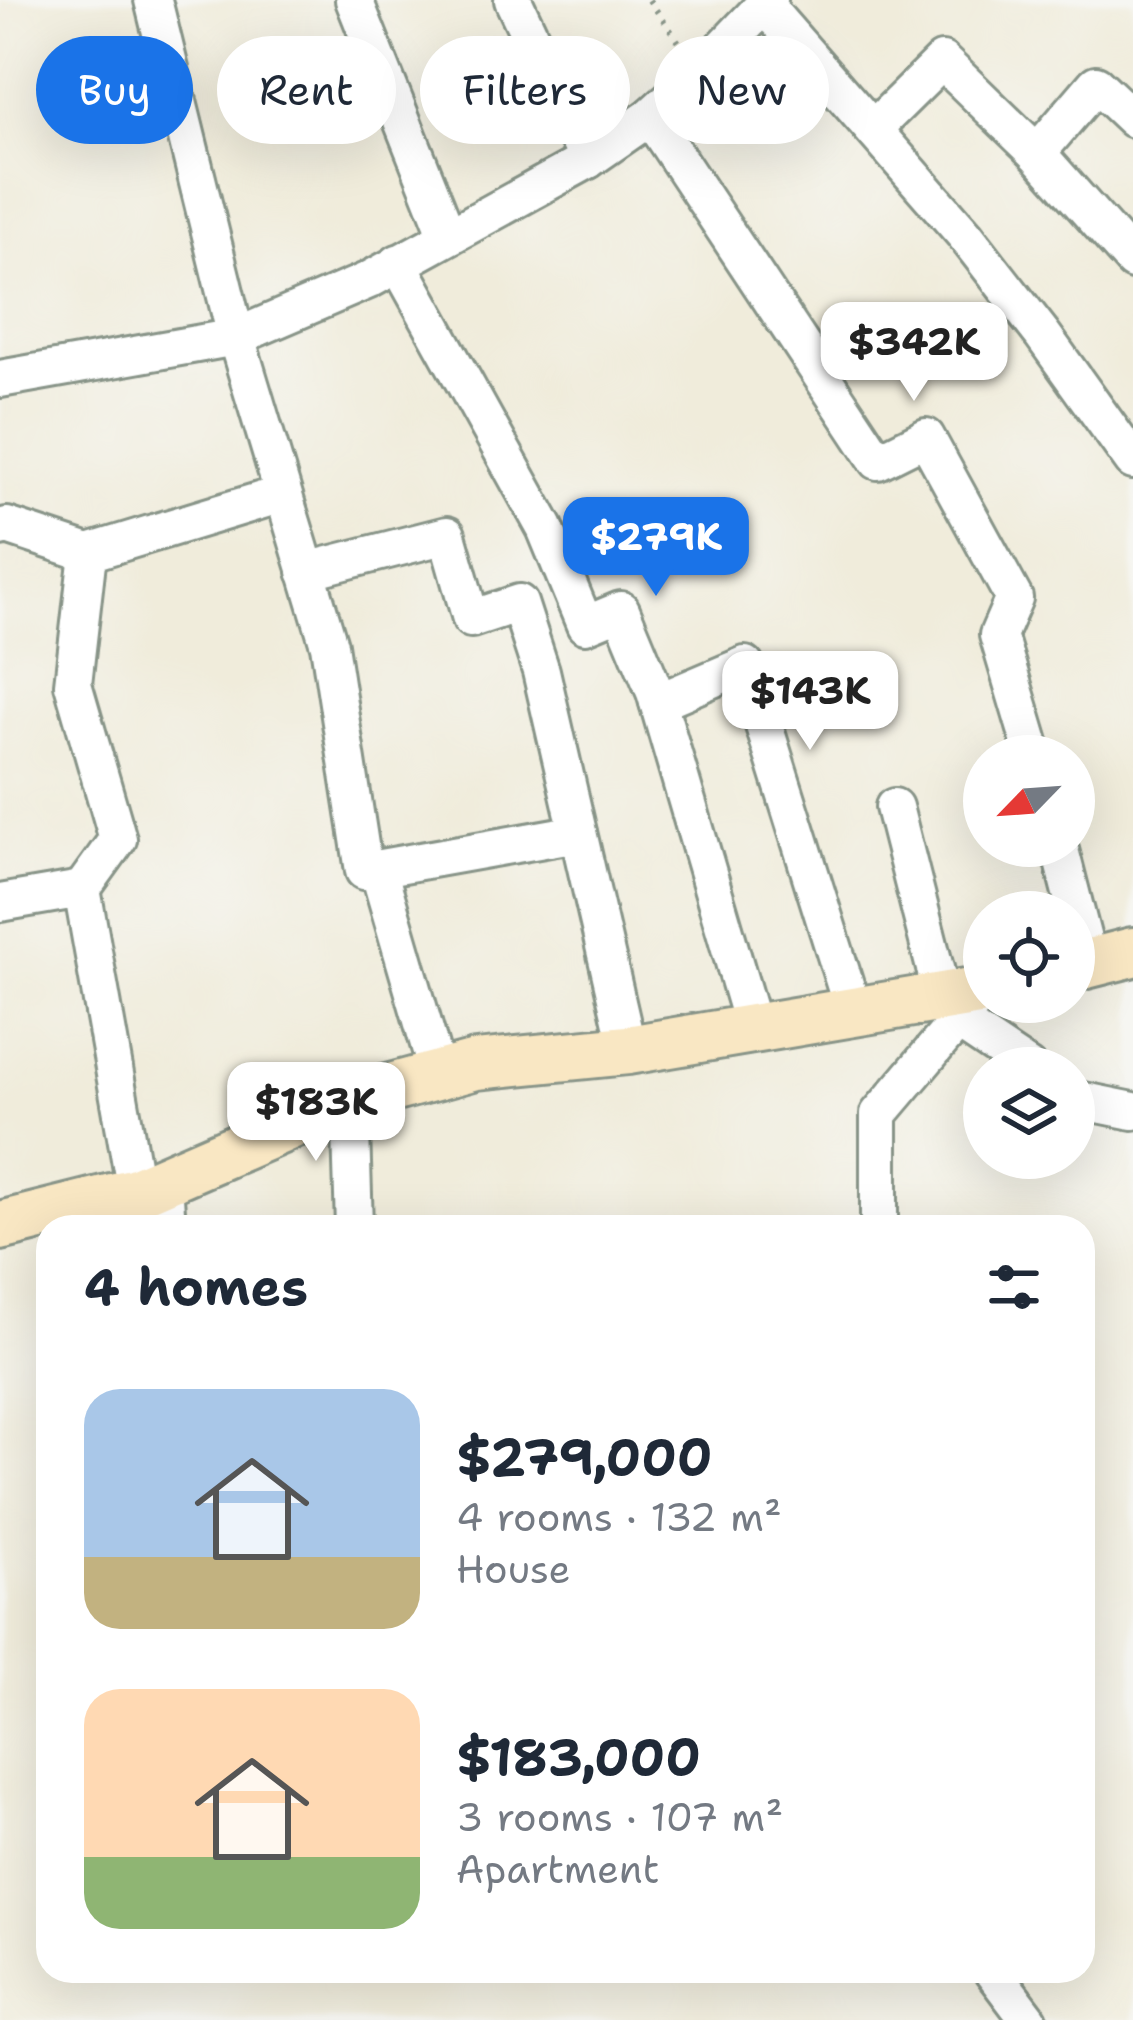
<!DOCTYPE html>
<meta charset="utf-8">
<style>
:root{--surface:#fff;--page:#f6f6f7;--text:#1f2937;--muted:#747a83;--accent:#1a73e8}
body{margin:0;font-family:"Shantell Sans",sans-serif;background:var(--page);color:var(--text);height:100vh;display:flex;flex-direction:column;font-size:45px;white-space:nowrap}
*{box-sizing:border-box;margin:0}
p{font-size:39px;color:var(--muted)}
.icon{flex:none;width:66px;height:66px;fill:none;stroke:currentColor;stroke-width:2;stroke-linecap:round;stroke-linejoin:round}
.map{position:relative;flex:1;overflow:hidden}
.sheet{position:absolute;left:36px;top:1215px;width:1059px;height:768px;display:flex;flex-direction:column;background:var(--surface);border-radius:36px;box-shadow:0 12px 48px #0002}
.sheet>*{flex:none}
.banner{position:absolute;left:36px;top:36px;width:1062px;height:108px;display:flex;gap:24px}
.needle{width:78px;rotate:245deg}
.fabs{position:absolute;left:963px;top:735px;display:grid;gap:24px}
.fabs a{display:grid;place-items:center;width:132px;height:132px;border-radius:50%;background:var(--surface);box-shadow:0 12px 48px #0002;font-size:60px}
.price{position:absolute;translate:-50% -102px;padding:0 27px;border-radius:24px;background:#fff;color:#222;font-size:39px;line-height:78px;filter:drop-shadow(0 3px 6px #0008)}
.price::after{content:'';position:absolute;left:50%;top:72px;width:36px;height:27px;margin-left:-18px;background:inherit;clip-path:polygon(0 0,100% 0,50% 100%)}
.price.selected{background:var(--accent);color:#fff}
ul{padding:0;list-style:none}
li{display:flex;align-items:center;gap:36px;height:300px;padding:0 48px}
li span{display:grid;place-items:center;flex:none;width:336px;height:240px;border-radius:36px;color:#555}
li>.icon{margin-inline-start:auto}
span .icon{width:144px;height:144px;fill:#fffc;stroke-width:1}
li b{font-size:51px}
h2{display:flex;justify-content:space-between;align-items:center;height:144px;padding:0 48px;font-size:51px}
.chip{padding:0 42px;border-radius:54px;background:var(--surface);box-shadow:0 12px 48px #0002;font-size:42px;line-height:108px}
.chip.selected{background:var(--accent);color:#fff}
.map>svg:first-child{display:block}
</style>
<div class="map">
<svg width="1133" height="2020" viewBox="0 0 1133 2020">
<rect width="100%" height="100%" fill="#f6f6f2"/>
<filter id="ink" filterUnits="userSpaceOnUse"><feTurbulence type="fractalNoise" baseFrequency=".00833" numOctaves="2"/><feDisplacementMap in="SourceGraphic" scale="24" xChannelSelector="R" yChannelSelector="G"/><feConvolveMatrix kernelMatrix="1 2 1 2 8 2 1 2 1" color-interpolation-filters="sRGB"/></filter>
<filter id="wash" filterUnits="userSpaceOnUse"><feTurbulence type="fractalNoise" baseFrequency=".004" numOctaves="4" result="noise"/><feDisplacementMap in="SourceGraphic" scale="48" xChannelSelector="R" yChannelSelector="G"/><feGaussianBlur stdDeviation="2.7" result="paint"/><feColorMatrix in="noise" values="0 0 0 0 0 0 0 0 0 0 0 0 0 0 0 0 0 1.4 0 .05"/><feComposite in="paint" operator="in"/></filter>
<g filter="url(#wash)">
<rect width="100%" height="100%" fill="#f0ecdb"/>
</g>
<g filter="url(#ink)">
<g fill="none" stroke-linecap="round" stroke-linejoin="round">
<!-- street casing -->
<g stroke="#889488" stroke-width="42">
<g id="street">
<path d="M153,0L236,337L329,645L364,871L578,833"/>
<path d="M354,0L448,236"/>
<path d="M513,0L588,160"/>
<path d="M764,5L965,235L1042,334L1133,461"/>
<path d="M650,117L878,461L926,437L1014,598L998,635L1034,756"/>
<path d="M874,128L942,61L1037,153L1096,84L1133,119"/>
<path d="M1037,153L1133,261"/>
<path d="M398,263L545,528L585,625L621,610L655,692L753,1027"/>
<path d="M0,379L236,337L369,280L588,160L650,117L700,72L769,0"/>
<path d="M0,528L7,526L88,553"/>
<path d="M306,571L447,535L471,619L519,603L541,671L628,1050"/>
<path d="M658,702L745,665L853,1010"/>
<path d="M894,807L942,996"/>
<path d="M1059,846L1089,963"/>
<path d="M378,869L438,1075"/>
<path d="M82,889L118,839L73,684L88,553L282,494"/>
<path d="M0,903L82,889L136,1192"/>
<path d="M958,1021L1028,1068"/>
<path d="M350,1099L354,1227"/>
<path d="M1074,1099L1133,1111"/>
<path d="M164,1182L167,1227"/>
<path d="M879,1227V1114L984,990"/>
<path d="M992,1971L1029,2020"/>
</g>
</g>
<!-- secondary casing -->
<g stroke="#889488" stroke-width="54">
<g id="secondary">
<path d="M1074,967L1133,952"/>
<path d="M0,1226L136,1192L350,1099L476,1065L628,1050L984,990"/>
</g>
</g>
<!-- path -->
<path stroke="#889488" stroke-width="6" stroke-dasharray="3 9" stroke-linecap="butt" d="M649,0L681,45"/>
<!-- street -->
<use href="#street" stroke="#fff" stroke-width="36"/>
<!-- secondary -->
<use href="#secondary" stroke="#f9e7c3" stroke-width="48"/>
</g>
</g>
</svg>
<div class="fabs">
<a><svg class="needle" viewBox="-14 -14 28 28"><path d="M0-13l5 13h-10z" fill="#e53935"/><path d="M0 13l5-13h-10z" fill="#747a83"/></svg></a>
<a><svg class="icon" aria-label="locate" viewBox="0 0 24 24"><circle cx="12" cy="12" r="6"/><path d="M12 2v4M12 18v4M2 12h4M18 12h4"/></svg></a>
<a><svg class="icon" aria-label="layers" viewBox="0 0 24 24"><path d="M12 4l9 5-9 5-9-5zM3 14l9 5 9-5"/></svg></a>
</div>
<b class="price" style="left:914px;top:404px">$342K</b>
<b class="price selected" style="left:656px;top:599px">$279K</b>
<b class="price" style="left:810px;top:753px">$143K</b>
<b class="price" style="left:316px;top:1164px">$183K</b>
<div class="banner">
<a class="chip selected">Buy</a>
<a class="chip">Rent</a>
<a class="chip">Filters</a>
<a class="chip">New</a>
</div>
<section class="sheet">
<h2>4 homes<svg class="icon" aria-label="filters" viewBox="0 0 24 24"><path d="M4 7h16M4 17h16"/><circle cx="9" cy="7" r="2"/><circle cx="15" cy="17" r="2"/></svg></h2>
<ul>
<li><span style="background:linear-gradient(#a9c7e8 70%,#c2b280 0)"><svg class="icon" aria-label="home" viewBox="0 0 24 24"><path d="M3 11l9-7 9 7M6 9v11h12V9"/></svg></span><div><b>$279,000</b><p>4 rooms · 132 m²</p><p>House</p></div></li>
<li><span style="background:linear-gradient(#ffd9b3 70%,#8fb573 0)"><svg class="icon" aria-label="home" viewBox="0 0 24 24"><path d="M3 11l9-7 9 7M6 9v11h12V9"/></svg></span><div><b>$183,000</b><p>3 rooms · 107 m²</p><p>Apartment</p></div></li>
</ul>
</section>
</div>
